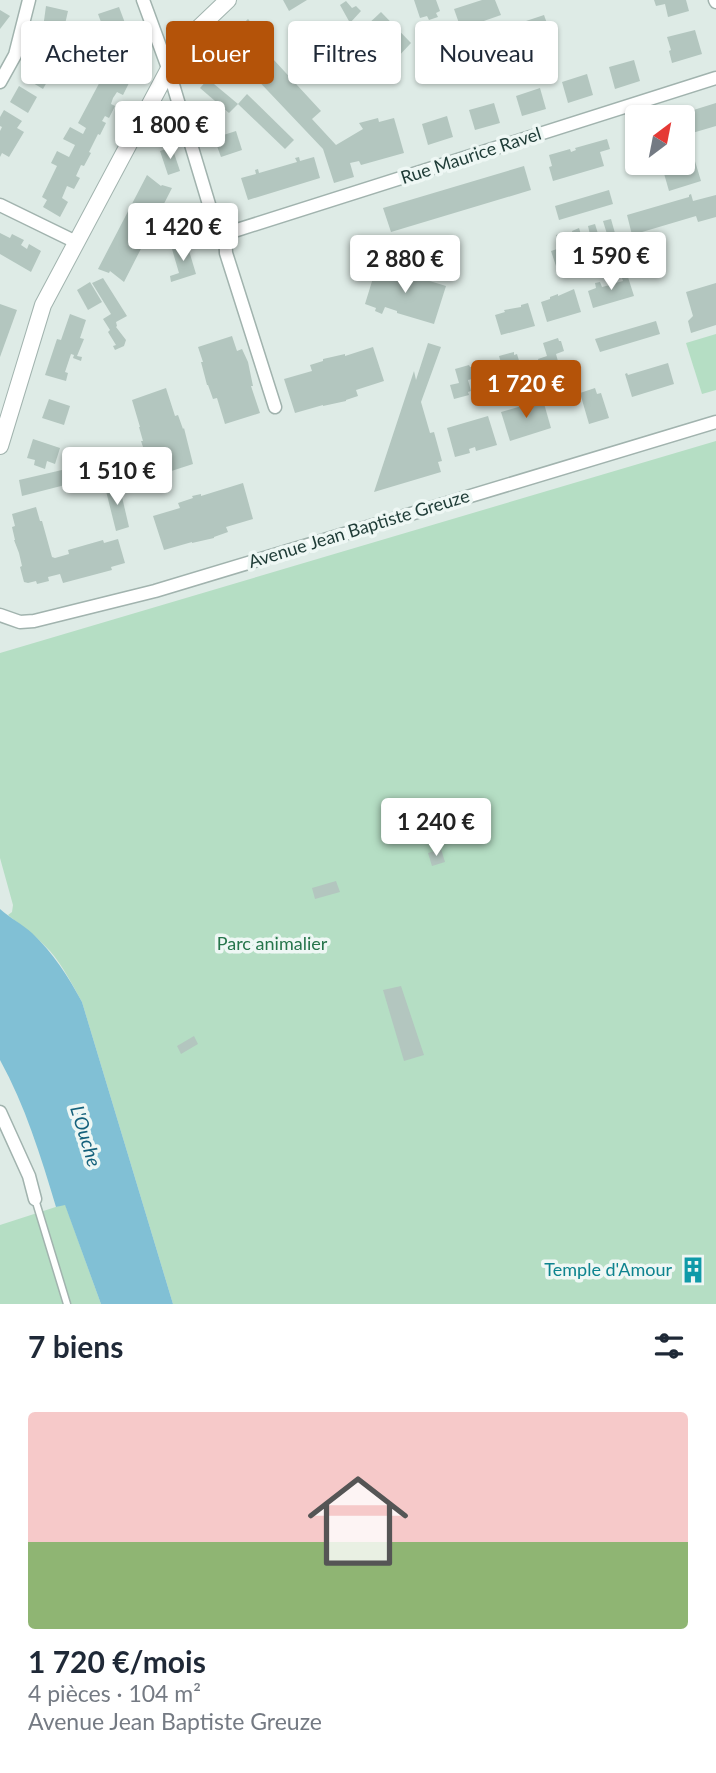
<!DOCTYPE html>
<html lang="fr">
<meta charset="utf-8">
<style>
:root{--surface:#fff;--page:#f6f6f7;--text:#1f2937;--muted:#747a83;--line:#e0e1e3;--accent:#b45309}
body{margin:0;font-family:Lato,sans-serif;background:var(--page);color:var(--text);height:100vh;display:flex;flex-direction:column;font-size:26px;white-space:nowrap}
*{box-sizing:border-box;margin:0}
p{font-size:23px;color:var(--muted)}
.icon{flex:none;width:38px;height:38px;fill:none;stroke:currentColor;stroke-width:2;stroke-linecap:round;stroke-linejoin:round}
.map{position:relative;height:1304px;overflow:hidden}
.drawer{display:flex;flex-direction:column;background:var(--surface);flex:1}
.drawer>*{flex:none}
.guide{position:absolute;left:21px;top:21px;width:676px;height:63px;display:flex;gap:14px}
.needle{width:46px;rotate:32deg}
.fabs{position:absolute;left:625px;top:105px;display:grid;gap:14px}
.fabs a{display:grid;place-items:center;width:70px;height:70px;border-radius:7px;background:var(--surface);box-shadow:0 2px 5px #0004;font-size:35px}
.price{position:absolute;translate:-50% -60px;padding:0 16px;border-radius:7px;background:#fff;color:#222;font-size:23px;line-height:46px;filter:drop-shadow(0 2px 4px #0008)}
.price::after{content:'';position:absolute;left:50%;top:42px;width:21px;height:16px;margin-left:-10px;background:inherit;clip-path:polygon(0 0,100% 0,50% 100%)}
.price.active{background:var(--accent);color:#fff}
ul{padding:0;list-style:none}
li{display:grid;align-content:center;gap:14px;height:371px;padding:0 28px}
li+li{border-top:2px solid var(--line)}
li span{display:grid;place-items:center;height:217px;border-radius:7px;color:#555}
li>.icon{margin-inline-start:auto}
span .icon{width:126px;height:126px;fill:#fffc;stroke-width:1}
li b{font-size:30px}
h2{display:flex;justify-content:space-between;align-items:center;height:84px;padding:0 28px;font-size:30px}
.pill{padding:0 24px;border-radius:7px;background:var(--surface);box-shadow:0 2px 5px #0004;font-size:24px;line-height:63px}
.pill.active{background:var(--accent);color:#fff}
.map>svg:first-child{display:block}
</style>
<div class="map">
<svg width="716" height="1304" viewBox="0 0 716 1304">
<rect width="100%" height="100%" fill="#deebe6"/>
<!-- green -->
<g fill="#b5dec4">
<path d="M716,334V390L702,394L686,343Z"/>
<path d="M716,441V1304H173L82,1002C72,984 63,966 50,951C37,937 22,926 8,915L12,912L13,905L0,858V653Z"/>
<path d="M65,1204L101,1304H0V1225Z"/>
</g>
<!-- water -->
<path fill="#81c0d5" d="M0,909C10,918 22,924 32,933C53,953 68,976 82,1002L173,1304H101L65,1205L56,1207C41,1157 25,1105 0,1060Z"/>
<!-- building -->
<g fill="#b3c6bf">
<path d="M283,0H307L289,11Z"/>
<path d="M414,0H436L440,11L436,13L438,17L429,20L427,16L420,18Z"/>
<path d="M482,0H495L501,15L461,29L454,9Z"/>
<path d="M654,0H686L689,11L668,17L665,4L656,6Z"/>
<path d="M346,1L352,8L356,6L361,11L350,23L340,5Z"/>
<path d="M46,6L68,11L63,33L43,28Z"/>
<path d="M119,7L125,23L104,30L98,14Z"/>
<path d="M0,10L10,16L0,29Z"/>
<path d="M381,12L411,43L396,59L365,27Z"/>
<path d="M544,15L549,29L531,34L526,21Z"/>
<path d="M248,19L257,29L258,28L263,33L261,34L271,45L234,79L211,54Z"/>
<path d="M695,30L702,54L672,63L669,51L671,50L667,37Z"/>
<path d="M129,32L134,53L114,60L107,40Z"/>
<path d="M52,39L74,44L69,66L50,61L53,48L50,47Z"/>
<path d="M457,43L461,55L447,60L443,47Z"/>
<path d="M273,59L321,111L312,119L336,145L363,129L359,123L378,118L379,122L394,118L404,153L361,165L359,161L350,163L354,177L334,183L323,149L248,70L257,62L263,68Z"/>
<path d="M634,60L640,81L615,89L609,67Z"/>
<path d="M34,63L52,73L43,89L23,77Z"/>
<path d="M113,72L130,81L123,95L117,92L113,98L111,104L115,106L109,118L105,116L102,121L106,123L100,135L98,134L89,152L91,153L84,166L81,165L76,176L80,178L74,189L67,186L62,198L68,202L60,217L43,207L47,200L42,197L57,166L51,163L57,151L69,157L75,145L63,139L70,127L83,134L86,128L78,123L103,76L109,79Z"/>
<path d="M587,74L593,95L568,103L562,82Z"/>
<path d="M208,79L238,104L229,113L200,88Z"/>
<path d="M19,86L37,97L28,113L10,102Z"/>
<path d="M540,88L546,109L522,116L516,96Z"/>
<path d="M247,94L294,140L285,149L238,104Z"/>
<path d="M494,103L500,123L475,130L469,110Z"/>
<path d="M716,103V126L682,136V117H671Z"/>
<path d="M4,110L22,121L17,128L24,132L9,157L2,153L0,157V131L2,127L0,126V117Z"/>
<path d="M447,116L453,137L428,145L422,124Z"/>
<path d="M236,131L242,150L221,157L214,138Z"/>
<path d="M607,139L610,149L600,152L604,166L553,181L549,167L552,166L549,155L570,149L571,152L576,150L575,148Z"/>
<path d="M172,147L180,171L168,175L160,151Z"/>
<path d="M691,148L701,181L669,191L661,163H682V151Z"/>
<path d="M299,157L300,161L314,157L320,178L248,200L241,178L256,174L255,170L258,169L259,173L297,162L295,158Z"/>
<path d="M524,166L531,190L391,232L383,208Z"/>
<path d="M147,175L161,186L162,185L172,188L124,282L110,271L109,273L98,269Z"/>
<path d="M609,190L613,204L559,220L555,206Z"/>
<path d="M691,194L693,201L716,195V217L698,222L696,216L632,235L627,215L689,197V195Z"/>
<path d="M611,219L620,251L613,253L612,250L603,252L605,256L597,258L596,255L588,257L589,260L581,263L580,259L572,262L573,265L565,267V264L556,266L551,251L560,248L556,235L564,233L567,246L576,244L572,231L579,228L583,241L591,239L588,226L595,224L599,237L607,234L603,221Z"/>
<path d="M0,233L10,238L12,234L24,240L21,245L27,249L29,244L41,251L31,272L0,254Z"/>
<path d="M187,244L196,274L171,282L170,276L179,273L172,249Z"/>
<path d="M377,265L446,286L434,324L397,313V311L385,307L382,314L375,311L376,308L365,304Z"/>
<path d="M627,274L634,296L593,308L588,291L596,288L595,283L600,282L602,287L610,285L608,279L614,278L615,283L623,281L621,275Z"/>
<path d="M103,278L127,316L116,322L117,326L116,327L126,340L124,346L115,350L113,346L116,345L108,332L110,330L103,319L111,314L92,283Z"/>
<path d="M90,282L102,302L88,310L77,290Z"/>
<path d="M716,283V325L691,333L688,321L693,316L686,292Z"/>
<path d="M574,289L581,312L547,322L541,302L550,299V297L558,294V296Z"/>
<path d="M528,303L535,326L501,335L495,315L505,312L504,310L521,307V305Z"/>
<path d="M0,304L17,310L0,357Z"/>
<path d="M70,314L86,320L80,338L84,339L77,356L82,357L81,361L73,358L74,355L71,354L65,372L68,373L66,381L45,375L57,339L61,340Z"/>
<path d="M656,321L660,334L600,352L595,339Z"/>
<path d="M232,336L237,351L242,349L248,362L253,386H251L260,413L225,424L217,398L213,399L208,385H207L201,362H203L198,347Z"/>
<path d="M558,338L559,341H561L564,351L556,354L559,365L556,366L557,369L542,373L538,359L547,356L543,343Z"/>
<path d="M428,343L441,347L421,402L430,433L434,432L442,461L438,462L441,472L374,492L414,371L416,380Z"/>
<path d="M373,347L384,381L356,390L358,396L346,400V401L323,406V405L295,413L284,379L312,371L310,365L323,361V359L345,354V356Z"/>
<path d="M514,352V355L517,354L520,364L512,367L515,378L512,379L513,382L498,386L494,372L503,369L499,356Z"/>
<path d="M668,363L674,384L632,397L625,374L627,373L628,375Z"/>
<path d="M469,365L470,367H473L476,378L468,380L471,391L468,392L469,395L454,399L450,385L459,383L455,369Z"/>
<path d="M166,388L175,416L178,415L183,429L184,428L193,464L159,475L154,462L150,463L146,449L144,450L141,441H143L139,427H140L132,400Z"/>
<path d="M595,388L597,394L601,393L609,418L589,424L580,393Z"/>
<path d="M49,399L70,406L64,425L42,418Z"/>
<path d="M543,400L551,428L510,441L501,412Z"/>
<path d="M488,416L497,445L476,451L475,447L469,449L470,453L455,457L447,428Z"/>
<path d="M33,439L60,448L55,464L47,461L45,469L34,465L35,460L27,458Z"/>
<path d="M113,459L116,473L77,483L74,468Z"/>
<path d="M62,470L65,485L22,496L19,480Z"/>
<path d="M243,483L253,519L226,527L228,532L214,537V538L192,543V542L164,550L153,516L180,508L178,503L193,498L192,496L201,494V496Z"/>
<path d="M119,484L129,527L116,531L105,487Z"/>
<path d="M36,507L40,521H42L52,557L55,558L69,554L68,550L103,540L104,543L118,539L125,563L111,567L112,570L63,583L60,574L48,577L49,581L37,584L36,581L28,583L24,582L20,567L22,566L19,553L14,540H15L12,527L15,526L12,514Z"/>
<path d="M441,849L445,862L432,866L428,853Z"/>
<path d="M336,881L340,892L315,899L312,888Z"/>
<path d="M401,986L424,1055L404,1061L383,990Z"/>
<path d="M194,1036L198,1044L181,1054L177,1046Z"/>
<circle cx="693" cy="1269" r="8"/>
</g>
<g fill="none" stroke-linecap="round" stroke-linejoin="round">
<!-- service casing -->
<g stroke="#a1b3ae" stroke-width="9">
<path id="service" d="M35,1199L67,1304"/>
</g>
<!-- minor casing -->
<g stroke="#a1b3ae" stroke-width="15">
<g id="minor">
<path d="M143,0L168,68L214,221L225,230L226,253L275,407"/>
<path d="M715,0L716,2"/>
<path d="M0,82L15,55L29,0"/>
<path d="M0,205L76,242"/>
<path d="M225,230H237L716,78"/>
<path d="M0,615L20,622L34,621L155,591L716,422"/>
<path d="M0,1112L29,1176L35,1199"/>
</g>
</g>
<!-- tertiary casing -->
<g stroke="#a1b3ae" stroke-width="18">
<path id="tertiary" d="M0,446L43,305L180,48L186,40L228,0"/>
</g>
<!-- service -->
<use href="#service" stroke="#fff" stroke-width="6"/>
<!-- minor -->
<use href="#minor" stroke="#fff" stroke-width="12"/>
<!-- tertiary -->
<use href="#tertiary" stroke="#fff" stroke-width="16"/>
</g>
<!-- icons -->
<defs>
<g id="building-bare" transform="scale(2.1)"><path d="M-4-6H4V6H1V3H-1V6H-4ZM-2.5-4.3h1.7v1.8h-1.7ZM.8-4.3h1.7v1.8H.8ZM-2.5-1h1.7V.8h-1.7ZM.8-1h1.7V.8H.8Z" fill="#0f9aa8" stroke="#eef7f4" stroke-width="2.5" paint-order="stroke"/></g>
</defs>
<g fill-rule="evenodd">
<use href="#building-bare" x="693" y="1270"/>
</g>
<g text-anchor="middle" stroke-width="7" stroke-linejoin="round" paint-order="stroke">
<!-- street labels -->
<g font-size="18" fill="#1e3b36" stroke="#eef7f4">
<text transform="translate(471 156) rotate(-18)" y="6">Rue Maurice Ravel</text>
<text transform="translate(359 529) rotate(-17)" y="6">Avenue Jean Baptiste Greuze</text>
</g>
<!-- park labels -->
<g font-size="18" fill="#26754b" stroke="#eef7f4">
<text x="272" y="950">Parc animalier</text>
</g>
<!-- culture labels -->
<g font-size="18" fill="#0d838f" stroke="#eef7f4" text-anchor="end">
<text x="672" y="1276">Temple d'Amour</text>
</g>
<!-- water labels -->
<g font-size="19" font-style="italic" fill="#15617b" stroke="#eef7f4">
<text transform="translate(86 1136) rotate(73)" y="7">L'Ouche</text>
</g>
</g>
</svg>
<div class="fabs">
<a><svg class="needle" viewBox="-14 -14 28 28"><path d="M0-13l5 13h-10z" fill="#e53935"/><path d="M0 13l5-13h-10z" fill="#747a83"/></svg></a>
</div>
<b class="price" style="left:170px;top:161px">1 800 €</b>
<b class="price" style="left:183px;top:263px">1 420 €</b>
<b class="price" style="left:611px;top:292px">1 590 €</b>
<b class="price" style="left:405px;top:295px">2 880 €</b>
<b class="price active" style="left:526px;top:420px">1 720 €</b>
<b class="price" style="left:117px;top:507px">1 510 €</b>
<b class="price" style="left:436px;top:858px">1 240 €</b>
<div class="guide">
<a class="pill">Acheter</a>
<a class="pill active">Louer</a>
<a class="pill">Filtres</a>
<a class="pill">Nouveau</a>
</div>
</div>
<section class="drawer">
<h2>7 biens<svg class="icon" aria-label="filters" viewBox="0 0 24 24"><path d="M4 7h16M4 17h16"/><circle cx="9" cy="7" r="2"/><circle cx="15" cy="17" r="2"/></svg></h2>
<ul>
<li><span style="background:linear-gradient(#f6c9c9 60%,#8fb573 0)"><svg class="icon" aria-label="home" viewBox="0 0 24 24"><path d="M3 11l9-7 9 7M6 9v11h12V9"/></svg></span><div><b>1 720 €/mois</b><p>4 pièces · 104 m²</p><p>Avenue Jean Baptiste Greuze</p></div></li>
</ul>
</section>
